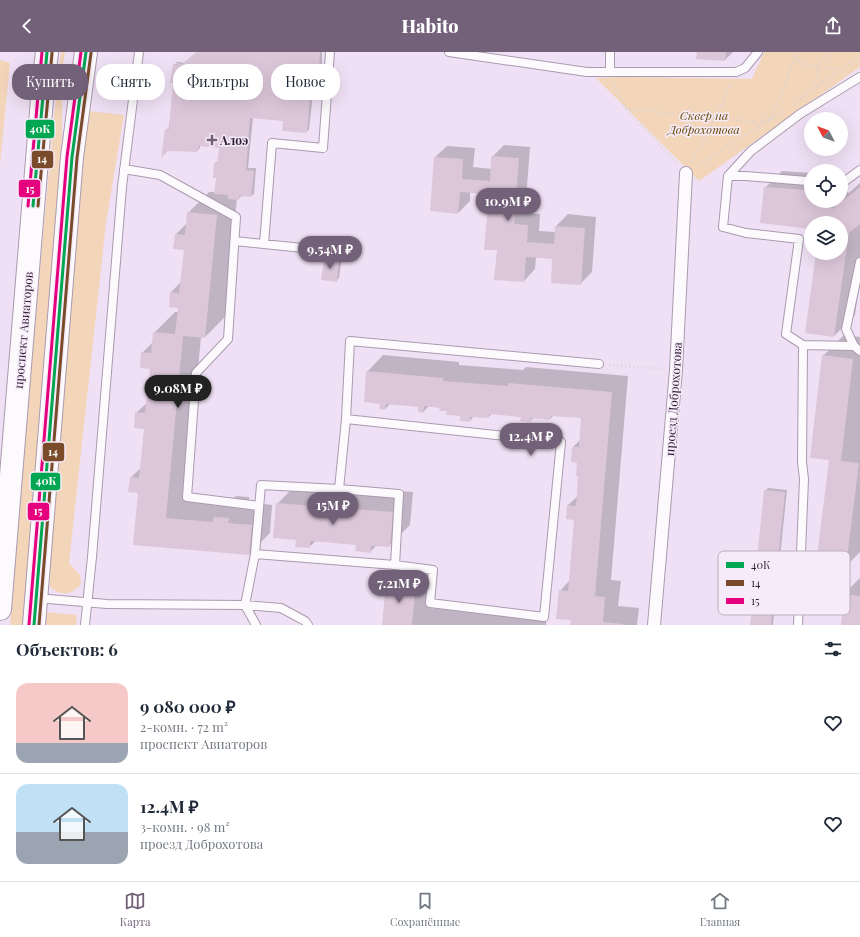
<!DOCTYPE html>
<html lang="ru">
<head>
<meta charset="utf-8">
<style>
	:root { --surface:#fff; --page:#f6f6f7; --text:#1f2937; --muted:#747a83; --line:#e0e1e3; --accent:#736179 }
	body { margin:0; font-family:"Playfair Display",serif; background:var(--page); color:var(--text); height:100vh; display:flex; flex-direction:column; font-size:15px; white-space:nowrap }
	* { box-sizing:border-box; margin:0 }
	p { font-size:13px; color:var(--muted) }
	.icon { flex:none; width:22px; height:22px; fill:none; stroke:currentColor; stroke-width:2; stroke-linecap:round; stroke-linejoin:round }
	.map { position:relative; height:573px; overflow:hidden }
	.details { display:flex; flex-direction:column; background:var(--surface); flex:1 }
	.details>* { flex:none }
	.hud { position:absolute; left:12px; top:12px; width:400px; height:36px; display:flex; gap:8px }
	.needle { width:26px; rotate:311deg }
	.tools { position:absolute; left:804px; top:60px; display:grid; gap:8px }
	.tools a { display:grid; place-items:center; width:44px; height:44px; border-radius:50%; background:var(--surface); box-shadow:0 4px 16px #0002; font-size:20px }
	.price { position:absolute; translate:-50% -34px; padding:0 9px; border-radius:14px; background:var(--accent); color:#fff; font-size:13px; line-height:26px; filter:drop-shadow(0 1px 2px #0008) }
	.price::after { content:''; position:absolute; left:50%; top:24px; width:12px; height:9px; margin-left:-6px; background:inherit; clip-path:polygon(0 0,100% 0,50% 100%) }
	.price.current { background:#222; color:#fff }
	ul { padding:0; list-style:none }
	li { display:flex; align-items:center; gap:12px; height:100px; padding:0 16px }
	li+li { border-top:1px solid var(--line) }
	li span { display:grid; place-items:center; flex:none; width:112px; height:80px; border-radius:12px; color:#555 }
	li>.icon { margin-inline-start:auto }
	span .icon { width:48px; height:48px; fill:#fffc; stroke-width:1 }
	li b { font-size:17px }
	h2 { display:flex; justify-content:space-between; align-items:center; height:48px; padding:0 16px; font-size:17px }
	.chip { padding:0 14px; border-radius:16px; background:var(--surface); box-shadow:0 4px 16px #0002; font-size:14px; line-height:36px }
	.chip.current { background:var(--accent); color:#fff }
	header { display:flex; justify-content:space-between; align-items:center; height:52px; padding:0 16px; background:var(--accent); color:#fff; font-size:18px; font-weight:800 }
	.tab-bar { display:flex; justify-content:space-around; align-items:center; height:56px; border-top:1px solid var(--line); background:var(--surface); font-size:11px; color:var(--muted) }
	.tab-bar a { display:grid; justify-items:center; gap:2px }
	.tab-bar .current { color:var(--accent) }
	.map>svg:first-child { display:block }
</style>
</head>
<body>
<header><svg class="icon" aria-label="back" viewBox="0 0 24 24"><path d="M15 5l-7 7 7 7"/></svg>Habito<svg class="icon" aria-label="share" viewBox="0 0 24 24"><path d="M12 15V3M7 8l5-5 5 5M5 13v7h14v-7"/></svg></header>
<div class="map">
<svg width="860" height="573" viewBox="0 0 860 573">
	<rect width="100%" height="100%" fill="#f0e0f5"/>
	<!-- green -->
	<path fill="#f3d5ba" d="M61,0H65L62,19V83L23,573H10L28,347L58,22Z
		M764,0H860V15L699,129L596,26L622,25L752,27Z
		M0,8L10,11L0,112Z
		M88,59L124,63L106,171L69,511L80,523L81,532C72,543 61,545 50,535L49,524L71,236Z
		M45,560L77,563L76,573H44Z"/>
	<!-- shadow -->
	<path fill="#0003" d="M197,0H322V14L319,17L295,15L293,40L313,42L309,78L306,80L284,68L253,66L248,116H256L254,142L251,144H242L238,147L237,146L226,264L205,285H201L186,445L231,449L236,444L249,445V450L272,453L270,481L249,502L134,492L139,440L131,425L142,415L145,376L136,361L148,350L151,316L142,301L153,290L154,281L175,260H179V255L171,240L181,230L185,197L176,182L187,171L188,161L209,140H215L217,125L215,111L218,109L220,95L200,93V96L197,99L166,78L169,75L174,30V12L186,13L175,11L177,10L185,11Z
		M698,0H733L725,8Z
		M504,93L530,95L525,161L540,162L539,179L556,180V174L568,162L596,165L592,220L580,232L553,206L536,205L535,217L524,229L498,198L490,141L470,140V149L458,161L435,105L447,94L475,96L473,115L492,117V105Z
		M782,119L811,121V149H841V135L849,141L860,131V227L855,263L834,284L817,201H841V171H811V176L765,136Z
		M327,203L342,205L339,226L336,229L325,206Z
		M844,283L860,285V500L846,514L830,407L823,304Z
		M383,303L459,310V313L523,318L526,315L628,324L611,528L621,529L618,554L639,556L637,573H571L572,567L560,539L570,528L575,467L568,453L578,444L579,424L578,410L573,395L580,388L582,365L554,363L550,367L534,366L530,369L522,365L492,361L489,365L474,364L470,369L461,363L441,355L429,354L423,360L419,354L391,351L385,357L381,351L367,320Z
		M298,431L413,440L410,473L389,494L377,493L370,500L357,492L316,489L309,495L297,487L277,452Z
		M768,436L787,438L773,573H751L765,439Z
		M403,514L432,517L428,556L546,568V573H383L387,530Z
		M860,526V573H842L844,542Z"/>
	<!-- building -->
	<path fill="#dcc7da" d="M196,0H320L319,18L293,16L291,43L310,45L307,81L282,79L283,69L250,66L246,118L254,119L251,145L239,144V148L228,147V143L214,142L216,126H213L214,111H217L219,96L199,94L197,100L168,99L161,106L165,77H169L173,31H170L173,12L181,13Z
		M697,0H726L725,9L696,7Z
		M491,104L519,106L514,172L528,173L527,190L554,192L555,174L585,176L581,233L551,231L552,207L526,205L524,230L494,228L497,198H484L489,142L460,140L458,162L430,159L434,105L463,107L462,127L490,129Z
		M764,135L807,138L811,141V149H822L832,157L860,135V172L849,181L834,285L805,281L816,201H841V171H811V177L760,171Z
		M187,160L217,163L205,286L183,284L166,466L213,470L214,465L229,466L228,471L252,473L249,503L133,493L138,441L128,440L130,425L139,426L144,377L134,376L135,360L145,361L150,317L140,316L141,300L151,301L153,280L175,282L178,256L169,255L170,240L179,241L184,198L173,197L175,182L185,183Z
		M324,206L339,207L337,230L321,228Z
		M822,303L853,307L841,409L859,411L846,515L816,512L829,408L810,406Z
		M366,319L443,326V329L508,334V331L612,340L595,544L605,545L603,570L623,572V573H570L571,568L556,567L559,538L568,539L574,468L566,467L567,453L576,454L578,425L576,424L577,411L571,410L572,395H579L581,366L551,364L550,368L531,366V370L520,369L521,365L489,362V366L470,365V370L460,369V364L446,363L447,359H439L440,356L424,354L423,361L418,360V355L386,352L385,358L379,357L380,352L364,350Z
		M764,438L785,440L771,573H750Z
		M276,451L393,460L390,495L371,494V501L355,499L356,493L310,489V496L295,495L296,488L273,486Z
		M386,530L416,533L412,572L415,573H382Z
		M844,542L860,544V573H841Z"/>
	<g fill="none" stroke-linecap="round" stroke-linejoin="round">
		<!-- service casing -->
		<g stroke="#aa9aae" stroke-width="10">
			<path id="service" d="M449,0L587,20H736L745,16L758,0
				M610,19V0
				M124,117L160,123L236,165L228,287L196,321L187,445L259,454
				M728,124H746L807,129L811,131
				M841,132L860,118
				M235,189L342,200
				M264,192L272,91L323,96L330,0
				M860,210L846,277L854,294L860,299
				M854,294L803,293L786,282L799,187L746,181L723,175L728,124L751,99L800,62L860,25
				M339,437L399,442L395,513
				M255,502L395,513L433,518L430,551L544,565L561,390L346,367
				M37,546L107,552L245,553L255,502L261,433L339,437L346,367L350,289L599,312
				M245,553L281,556L305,569L308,573
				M245,553L256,573
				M85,573L92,505L122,135L139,0
				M798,573L804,427L802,410L803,293"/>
		</g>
		<!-- pedestrian casing -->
		<g stroke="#aa9aae" stroke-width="14">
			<path id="pedestrian" d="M654,573L676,318L686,121"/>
		</g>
		<!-- secondary casing -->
		<g stroke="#aa9aae" stroke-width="24">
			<path id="secondary" d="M0,557L43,35L47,0
				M34,573L72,105L86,0"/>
		</g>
		<!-- path -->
		<path stroke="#d7d2d9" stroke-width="2.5" stroke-dasharray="1 3" stroke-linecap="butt" d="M795,6L806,13L841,17
			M613,31L626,57L757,70L772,66L697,114
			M816,35L817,14L829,0
			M797,49L860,4
			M626,57L677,111
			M783,58L772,66L797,0
			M692,110L715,66L731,32
			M609,313L664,317"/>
		<!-- service -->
		<use href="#service" stroke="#fdfafe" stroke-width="8"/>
		<!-- pedestrian -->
		<use href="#pedestrian" stroke="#fdfafe" stroke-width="12"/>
		<!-- secondary -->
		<use href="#secondary" stroke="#fdfafe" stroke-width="22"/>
		<!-- bus-1 casing -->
		<g stroke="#f6ecf9" stroke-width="6">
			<path id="bus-1" d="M33,154L47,0
				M34,573L72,105L86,0"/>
		</g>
		<!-- bus-2 casing -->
		<g stroke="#f6ecf9" stroke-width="6">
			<path id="bus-2" d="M38,154L52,1
				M39,573L77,106L91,1"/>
		</g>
		<!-- bus-3 casing -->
		<g stroke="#f6ecf9" stroke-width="6">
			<path id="bus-3" d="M28,154L42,0
				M29,573L67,105L81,0"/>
		</g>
		<!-- bus-1 -->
		<use href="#bus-1" stroke="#00a651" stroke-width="3"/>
		<!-- bus-2 -->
		<use href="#bus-2" stroke="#7a4b2a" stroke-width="3"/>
		<!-- bus-3 -->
		<use href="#bus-3" stroke="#e5007d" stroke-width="3"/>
	</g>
	<!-- markers -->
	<path fill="#736179" stroke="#f6ecf9" stroke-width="1.5" d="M210 82h4v4h4v4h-4v4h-4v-4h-4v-4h4z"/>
	<g text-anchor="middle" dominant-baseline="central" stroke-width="3" stroke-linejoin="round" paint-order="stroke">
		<!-- park labels -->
		<g font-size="12" font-style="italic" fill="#6a4a09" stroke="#f6ecf9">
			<text x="704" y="63">Сквер на<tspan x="704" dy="14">Доброхотова</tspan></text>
		</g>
		<!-- poi labels -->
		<g font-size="12" font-weight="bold" fill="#301d36" stroke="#f6ecf9" text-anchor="start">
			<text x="220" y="88">Алоэ</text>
		</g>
		<!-- street labels -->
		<g font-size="12" fill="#301d36" stroke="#f6ecf9">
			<text transform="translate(23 278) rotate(-85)">проспект Авиаторов</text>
			<text transform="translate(673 347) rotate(-86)">проезд Доброхотова</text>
		</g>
	</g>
	<!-- legend -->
	<rect x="718" y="499" width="132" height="64" rx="6" fill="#f6ecf9" stroke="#bbaebe" stroke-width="1"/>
	<rect x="726" y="510" width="18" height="6" fill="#00a651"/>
	<rect x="726" y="528" width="18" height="6" fill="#7a4b2a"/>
	<rect x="726" y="546" width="18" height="6" fill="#e5007d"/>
	<g font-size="11" fill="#301d36">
		<text x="751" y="517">40К</text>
		<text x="751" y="535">14</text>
		<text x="751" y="553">15</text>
	</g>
	<g stroke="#f6ecf9" stroke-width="1.5">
		<rect x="25" y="67" width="30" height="20" rx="4" fill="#00a651"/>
		<rect x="31" y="98" width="23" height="19" rx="4" fill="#7a4b2a"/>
		<rect x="18" y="127" width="23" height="19" rx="4" fill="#e5007d"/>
		<rect x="42" y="390" width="23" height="20" rx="4" fill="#7a4b2a"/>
		<rect x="30" y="420" width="31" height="19" rx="4" fill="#00a651"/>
		<rect x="27" y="450" width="23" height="19" rx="4" fill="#e5007d"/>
	</g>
	<g font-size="11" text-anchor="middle" font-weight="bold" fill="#fff">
		<text x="40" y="81">40К</text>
		<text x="42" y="111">14</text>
		<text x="30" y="141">15</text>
		<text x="53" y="404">14</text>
		<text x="46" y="433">40К</text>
		<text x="38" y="463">15</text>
	</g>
</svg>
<div class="tools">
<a><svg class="needle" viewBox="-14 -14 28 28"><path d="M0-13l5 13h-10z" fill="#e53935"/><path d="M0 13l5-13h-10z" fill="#747a83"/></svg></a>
<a><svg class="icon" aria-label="locate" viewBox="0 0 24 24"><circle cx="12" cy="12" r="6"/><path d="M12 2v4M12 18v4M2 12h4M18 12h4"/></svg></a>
<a><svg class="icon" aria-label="layers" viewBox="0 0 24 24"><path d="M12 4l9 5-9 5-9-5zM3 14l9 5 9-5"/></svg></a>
</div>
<b class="price" style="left:508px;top:170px">10.9M ₽</b>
<b class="price" style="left:330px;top:218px">9.54M ₽</b>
<b class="price current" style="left:178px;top:357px">9.08M ₽</b>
<b class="price" style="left:531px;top:405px">12.4M ₽</b>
<b class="price" style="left:333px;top:474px">15M ₽</b>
<b class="price" style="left:399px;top:552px">7.21M ₽</b>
<div class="hud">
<a class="chip current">Купить</a>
<a class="chip">Снять</a>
<a class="chip">Фильтры</a>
<a class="chip">Новое</a>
</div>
</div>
<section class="details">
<h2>Объектов: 6<svg class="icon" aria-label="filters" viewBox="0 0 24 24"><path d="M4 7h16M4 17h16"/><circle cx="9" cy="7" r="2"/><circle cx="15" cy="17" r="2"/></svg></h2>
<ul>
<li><span style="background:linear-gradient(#f6c9c9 75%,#9aa5b1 0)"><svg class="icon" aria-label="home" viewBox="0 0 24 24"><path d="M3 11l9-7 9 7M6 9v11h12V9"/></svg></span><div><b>9 080 000 ₽</b><p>2-комн. · 72 m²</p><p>проспект Авиаторов</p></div><svg class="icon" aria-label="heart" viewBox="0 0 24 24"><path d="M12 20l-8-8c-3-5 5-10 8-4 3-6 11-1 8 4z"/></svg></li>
<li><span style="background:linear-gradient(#bfe0f5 60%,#9aa5b1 0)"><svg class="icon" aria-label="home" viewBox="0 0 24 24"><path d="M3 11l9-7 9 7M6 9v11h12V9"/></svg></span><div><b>12.4M ₽</b><p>3-комн. · 98 m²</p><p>проезд Доброхотова</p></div><svg class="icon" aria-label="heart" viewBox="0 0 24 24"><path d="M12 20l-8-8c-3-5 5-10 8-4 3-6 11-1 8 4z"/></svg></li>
</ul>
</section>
<nav class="tab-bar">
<a class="current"><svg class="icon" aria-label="map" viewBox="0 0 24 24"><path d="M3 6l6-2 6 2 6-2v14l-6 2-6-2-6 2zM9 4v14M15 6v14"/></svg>Карта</a>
<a><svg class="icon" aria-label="saved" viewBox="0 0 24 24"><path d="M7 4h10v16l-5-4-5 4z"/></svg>Сохранённые</a>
<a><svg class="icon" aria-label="home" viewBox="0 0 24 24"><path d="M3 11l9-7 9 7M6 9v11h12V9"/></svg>Главная</a>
</nav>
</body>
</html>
